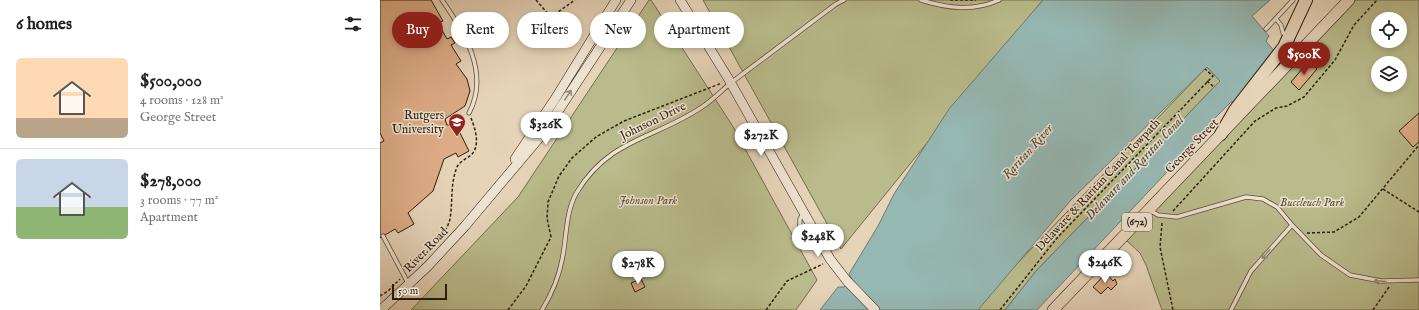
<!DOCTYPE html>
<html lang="en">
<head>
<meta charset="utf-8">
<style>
	:root { --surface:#fff; --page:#f2f2f2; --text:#202124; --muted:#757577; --line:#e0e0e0; --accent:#8f2418 }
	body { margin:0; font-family:"IM FELL English",serif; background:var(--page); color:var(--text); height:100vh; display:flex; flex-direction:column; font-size:15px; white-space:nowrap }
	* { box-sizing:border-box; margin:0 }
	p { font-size:13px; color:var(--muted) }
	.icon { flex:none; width:22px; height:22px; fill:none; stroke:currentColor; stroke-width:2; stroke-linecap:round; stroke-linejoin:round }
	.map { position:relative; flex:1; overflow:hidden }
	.side { display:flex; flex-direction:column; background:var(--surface); width:380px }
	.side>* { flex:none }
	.guide { position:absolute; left:12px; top:12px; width:380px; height:36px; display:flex; gap:8px }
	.buttons { position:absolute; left:991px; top:12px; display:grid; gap:8px }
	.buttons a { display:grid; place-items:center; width:36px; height:36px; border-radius:50%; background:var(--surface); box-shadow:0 2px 6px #0003; font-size:20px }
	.scale { position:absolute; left:12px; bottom:10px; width:55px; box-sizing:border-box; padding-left:4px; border:2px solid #2c1e0d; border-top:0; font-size:11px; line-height:14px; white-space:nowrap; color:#2c1e0d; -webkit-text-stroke:3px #efe3d2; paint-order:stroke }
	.price { position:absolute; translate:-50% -34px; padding:0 9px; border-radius:14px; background:#fff; color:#222; font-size:13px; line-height:26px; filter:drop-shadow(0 1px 2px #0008) }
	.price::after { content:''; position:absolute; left:50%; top:24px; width:12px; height:9px; margin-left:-6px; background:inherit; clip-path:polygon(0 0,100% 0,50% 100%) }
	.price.active { background:var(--accent); color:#fff }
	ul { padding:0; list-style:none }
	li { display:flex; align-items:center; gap:12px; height:100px; padding:0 16px }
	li+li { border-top:1px solid var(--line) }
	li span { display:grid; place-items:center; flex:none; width:112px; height:80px; border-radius:6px; color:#555 }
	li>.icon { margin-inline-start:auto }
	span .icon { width:48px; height:48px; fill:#fffc; stroke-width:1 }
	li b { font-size:17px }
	h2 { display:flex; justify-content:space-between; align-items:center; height:48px; padding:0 16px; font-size:17px }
	.pill { padding:0 14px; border-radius:18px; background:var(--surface); box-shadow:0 2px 6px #0003; font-size:14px; line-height:36px }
	.pill.active { background:var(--accent); color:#fff }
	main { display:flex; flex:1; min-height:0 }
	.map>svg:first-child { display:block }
</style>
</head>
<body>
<main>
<section class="side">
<h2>6 homes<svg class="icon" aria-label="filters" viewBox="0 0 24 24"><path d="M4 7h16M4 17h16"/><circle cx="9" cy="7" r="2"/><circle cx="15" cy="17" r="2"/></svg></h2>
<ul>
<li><span style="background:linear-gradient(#ffd9b3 75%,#b9a48a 0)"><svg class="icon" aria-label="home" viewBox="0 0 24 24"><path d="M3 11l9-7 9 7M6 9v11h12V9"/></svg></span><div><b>$500,000</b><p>4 rooms · 128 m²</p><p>George Street</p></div></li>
<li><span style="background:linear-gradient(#c9d6e8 60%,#8fb573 0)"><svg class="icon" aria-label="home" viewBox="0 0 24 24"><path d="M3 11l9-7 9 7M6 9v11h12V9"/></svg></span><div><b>$278,000</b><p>3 rooms · 77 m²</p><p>Apartment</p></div></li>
</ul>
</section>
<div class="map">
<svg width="1039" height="310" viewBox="0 0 1039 310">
	<rect width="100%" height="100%" fill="#e6d4b9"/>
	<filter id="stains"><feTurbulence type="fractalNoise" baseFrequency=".005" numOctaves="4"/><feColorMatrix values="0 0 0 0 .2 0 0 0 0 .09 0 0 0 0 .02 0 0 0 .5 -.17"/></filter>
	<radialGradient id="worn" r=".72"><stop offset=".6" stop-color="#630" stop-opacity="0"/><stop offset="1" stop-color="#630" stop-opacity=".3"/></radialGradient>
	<!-- green -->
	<path fill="#babb8c" stroke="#736c4c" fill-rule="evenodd" d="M269,0H271L352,125L437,280L416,310H31L138,197Z
		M323,0H663L461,249Z
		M976,0H1039V310H782L766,265L760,253L746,240ZM998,19H1020V41H998ZM998,63H1020V85H998Z
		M827,67L840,81L656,271L625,310H597L627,274Z"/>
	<!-- water -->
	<path fill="#96b8b3" stroke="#6c7a71" d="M663,0H890L872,16L889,36L886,41L894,51L856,101L851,102L835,118L786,173L657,310H625L656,271L840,81L827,67L691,200L598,310H440L458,287H464L472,279L469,274L498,226L514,194L569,109Z"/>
	<!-- building -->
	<path fill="#ddac87" stroke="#2c1e0d" d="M0,0H51L63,21L58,23L67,39L71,37L75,43L71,45L81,61L76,64L87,79L90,91L85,106L65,119L67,125H76L89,151L78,157L76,153L64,159L53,191L28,213L34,224L18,233L15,229L0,238V143L4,141L0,133Z
		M929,61L937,69L919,90L911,82Z
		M1039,113V142L1033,147L1019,131Z
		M726,273L733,281L735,279L737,284L731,290L728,287L721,294L713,287Z
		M261,279L265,287L255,292L251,283Z"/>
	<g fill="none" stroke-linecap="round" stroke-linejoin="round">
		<!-- lane casing -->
		<g stroke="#5a4c38" stroke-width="5">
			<path id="lane" d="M62,0C85,33 110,74 89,113
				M541,0C567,8 593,12 619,0
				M896,19L901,25L903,33L907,35
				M886,29L913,0
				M771,211L778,215L797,217L866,197L883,199L897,207L912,225L941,255L970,275L1001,281L1039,280
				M3,236L28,283
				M419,245L420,219L423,213
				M162,310C171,295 179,277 182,260C187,238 185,212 197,192C230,138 275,139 322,107C333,100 342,90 352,82C387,56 421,30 456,4L464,0
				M851,310L871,271L912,225"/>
		</g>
		<!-- secondary casing -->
		<g stroke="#2c1e0d" stroke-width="10">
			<path id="secondary" d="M300,0L348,78L450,259L467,281L495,310
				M135,159L175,99L236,0
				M1,310L48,266L85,226L165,131L251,0"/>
		</g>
		<!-- primary casing -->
		<g stroke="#2c1e0d" stroke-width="12">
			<path id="primary" d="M673,310L969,0"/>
		</g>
		<!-- highway casing -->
		<g stroke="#2c1e0d" stroke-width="14">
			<path id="highway" d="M841,134L855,110L904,47L926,0"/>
		</g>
		<!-- path -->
		<path stroke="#2c1e0d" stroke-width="1.5" stroke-dasharray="3 2" stroke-linecap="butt" d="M156,0L169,15L178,12L195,0
			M570,0H596
			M827,81L834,87
			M1003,189L1039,212
			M793,211L875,121L896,108L907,106L924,97L955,60L974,25L997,0
			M782,223L780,247L793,310
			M927,233L954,232L979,217L1039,145
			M28,271C41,258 66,237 70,219C73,202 70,184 77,167C79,162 86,159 91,155C101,146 95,128 91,118
			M0,296L8,291L20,279
			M128,310L146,286L171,237L167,218L168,202L179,176L192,158L216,137L244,121L342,83
			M386,310L407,281L443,264
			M620,310L677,238L833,76L825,69
			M993,310L1009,287"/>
		<!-- lane -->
		<use href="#lane" stroke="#efe3d2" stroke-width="3.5"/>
		<!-- secondary -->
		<use href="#secondary" stroke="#efe3d2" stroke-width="9"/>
		<!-- primary -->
		<use href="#primary" stroke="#e6d4b9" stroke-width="11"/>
		<!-- highway -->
		<use href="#highway" stroke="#e6d4b9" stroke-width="12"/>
	</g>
	<!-- one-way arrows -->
	<defs><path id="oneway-shaft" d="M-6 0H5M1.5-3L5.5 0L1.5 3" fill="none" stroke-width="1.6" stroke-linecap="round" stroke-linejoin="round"/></defs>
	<g stroke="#978a79">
		<use href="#oneway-shaft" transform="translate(188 95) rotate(-57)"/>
		<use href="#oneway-shaft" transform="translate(886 254) rotate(131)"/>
		<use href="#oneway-shaft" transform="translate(1000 281) rotate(-174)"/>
	</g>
	<!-- icons -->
	<defs>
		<g id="university-pin" transform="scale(0.9)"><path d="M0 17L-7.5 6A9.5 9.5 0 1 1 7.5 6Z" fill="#8f2418" stroke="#efe3d2"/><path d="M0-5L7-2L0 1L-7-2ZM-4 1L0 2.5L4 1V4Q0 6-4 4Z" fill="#fff"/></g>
	</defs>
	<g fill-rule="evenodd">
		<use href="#university-pin" x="77" y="122"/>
	</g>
	<g text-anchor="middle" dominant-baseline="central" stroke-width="3" stroke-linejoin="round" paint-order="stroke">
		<!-- shield labels -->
		<rect fill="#efe3d2" stroke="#665948" stroke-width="1" x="742" y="213" width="30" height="18" rx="3"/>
		<g font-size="11" font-weight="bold" fill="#2c1e0d">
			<text x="757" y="222">(672)</text>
		</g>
		<!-- poi labels -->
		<g font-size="12" fill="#2c1e0d" stroke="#efe3d2" text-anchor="end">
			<text x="64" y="115">Rutgers<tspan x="64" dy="14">University</tspan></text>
		</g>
		<!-- street labels -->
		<g font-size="12" fill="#2c1e0d" stroke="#efe3d2">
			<text transform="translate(273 121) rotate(-26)">Johnson Drive</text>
			<text transform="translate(812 146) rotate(-46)">George Street</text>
			<text transform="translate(718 185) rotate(-47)">Delaware &amp; Raritan Canal Towpath</text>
			<text transform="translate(46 250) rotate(-46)">River Road</text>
		</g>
		<!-- park labels -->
		<g font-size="12" font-style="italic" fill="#574d33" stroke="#efe3d2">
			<text x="268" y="200">Johnson Park</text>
			<text x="932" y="202">Buccleuch Park</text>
		</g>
		<!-- water labels -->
		<g font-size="13" font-style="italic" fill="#4c4c3f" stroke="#efe3d2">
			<text transform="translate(648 152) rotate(-48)">Raritan River</text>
			<text transform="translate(755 168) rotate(-47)">Delaware and Raritan Canal</text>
		</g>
	</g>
	<rect width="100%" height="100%" filter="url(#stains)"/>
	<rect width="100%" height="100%" fill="url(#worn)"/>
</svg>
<div class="buttons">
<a><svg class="icon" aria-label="locate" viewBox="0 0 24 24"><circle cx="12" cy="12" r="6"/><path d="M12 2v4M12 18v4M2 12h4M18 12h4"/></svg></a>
<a><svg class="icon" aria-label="layers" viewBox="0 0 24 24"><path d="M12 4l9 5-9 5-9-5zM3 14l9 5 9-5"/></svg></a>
</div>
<div class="scale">50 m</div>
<b class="price active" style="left:924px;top:76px">$500K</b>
<b class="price" style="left:166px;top:146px">$326K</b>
<b class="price" style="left:381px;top:157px">$272K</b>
<b class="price" style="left:438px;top:258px">$248K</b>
<b class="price" style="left:725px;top:284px">$246K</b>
<b class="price" style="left:258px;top:285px">$278K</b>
<div class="guide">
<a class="pill active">Buy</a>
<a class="pill">Rent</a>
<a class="pill">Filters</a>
<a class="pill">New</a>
<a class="pill">Apartment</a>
</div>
</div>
</main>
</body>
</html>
